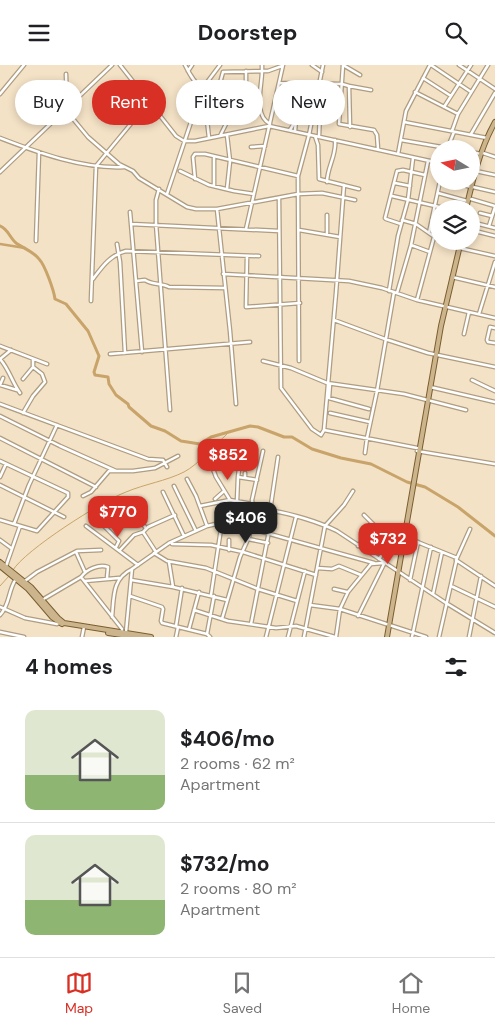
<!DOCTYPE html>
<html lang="en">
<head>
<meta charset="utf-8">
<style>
	:root { --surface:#fff; --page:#f2f2f2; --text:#202124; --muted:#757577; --line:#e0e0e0; --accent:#d93025 }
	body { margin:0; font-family:"DM Sans",sans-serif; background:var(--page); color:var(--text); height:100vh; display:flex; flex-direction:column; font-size:19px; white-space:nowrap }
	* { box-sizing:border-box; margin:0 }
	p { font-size:16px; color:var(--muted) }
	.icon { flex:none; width:28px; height:28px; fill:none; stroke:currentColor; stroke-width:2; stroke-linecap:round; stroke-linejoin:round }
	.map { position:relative; height:572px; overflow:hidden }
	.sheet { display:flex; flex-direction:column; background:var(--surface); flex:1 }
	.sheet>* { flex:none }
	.banner { position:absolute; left:15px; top:15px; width:465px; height:45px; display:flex; gap:10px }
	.needle { width:32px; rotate:280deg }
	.tools { position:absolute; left:430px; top:75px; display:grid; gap:10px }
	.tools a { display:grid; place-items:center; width:50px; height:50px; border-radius:50%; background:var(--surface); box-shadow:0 2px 8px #0003; font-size:25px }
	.price { position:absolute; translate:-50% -42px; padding:0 11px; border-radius:10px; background:var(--accent); color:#fff; font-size:16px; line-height:32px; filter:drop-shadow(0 1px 2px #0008) }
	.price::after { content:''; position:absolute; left:50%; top:30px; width:15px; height:11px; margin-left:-8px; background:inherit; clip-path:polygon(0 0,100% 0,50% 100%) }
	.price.active { background:#222; color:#fff }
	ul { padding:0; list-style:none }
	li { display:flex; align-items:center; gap:15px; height:125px; padding:0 25px }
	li+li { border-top:1px solid var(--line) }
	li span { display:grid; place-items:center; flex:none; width:140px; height:100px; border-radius:10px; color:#555 }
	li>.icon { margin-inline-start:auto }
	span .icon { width:60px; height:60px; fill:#fffc; stroke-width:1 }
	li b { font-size:21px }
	h2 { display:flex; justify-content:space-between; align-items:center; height:60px; padding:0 25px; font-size:21px }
	.chip { padding:0 18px; border-radius:22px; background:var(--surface); box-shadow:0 2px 8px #0003; font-size:18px; line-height:45px }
	.chip.active { background:var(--accent); color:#fff }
	header { display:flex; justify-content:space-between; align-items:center; height:65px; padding:0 25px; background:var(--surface); font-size:22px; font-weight:700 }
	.dock { display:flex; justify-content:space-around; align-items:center; height:70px; border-top:1px solid var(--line); background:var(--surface); font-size:14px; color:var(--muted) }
	.dock a { display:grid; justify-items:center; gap:2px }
	.dock .active { color:var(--accent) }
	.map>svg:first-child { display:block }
</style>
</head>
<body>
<header><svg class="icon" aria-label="menu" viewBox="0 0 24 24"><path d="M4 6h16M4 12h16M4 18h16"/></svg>Doorstep<svg class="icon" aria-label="search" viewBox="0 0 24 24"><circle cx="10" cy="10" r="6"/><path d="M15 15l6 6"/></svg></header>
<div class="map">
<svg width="495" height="572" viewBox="0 0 495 572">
	<rect width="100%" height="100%" fill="#f4e2c6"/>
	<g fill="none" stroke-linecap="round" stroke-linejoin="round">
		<!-- stream -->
		<path stroke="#c8a46a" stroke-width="1" d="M13,505C25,485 102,436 126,427C145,419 166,416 184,407C199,399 215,380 227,369
			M0,521L9,511"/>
		<!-- canal -->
		<path stroke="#c8a46a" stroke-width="2.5" d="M0,179L25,183"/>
		<!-- river -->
		<path stroke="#c8a46a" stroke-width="3" d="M0,161C8,164 10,173 16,178C23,183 34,187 39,194C45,200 54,226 55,234L66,239L88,266L99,291L94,307L95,310L108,312L109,319L116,330L128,339L129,342L151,361L165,366L181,376L200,379L211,372L250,361L258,362L284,372H292L312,384L341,393L371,399L407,417L425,422L458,442L495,471"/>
		<!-- minor casing -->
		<g stroke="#ae9d82" stroke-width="5">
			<path id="minor" d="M120,0L176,71L184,76H195L269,61L439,98
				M185,0C189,8 194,18 202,23C213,32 245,38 260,42
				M312,0L322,7
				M343,0L339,59L374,65L377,70L378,84
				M343,0L360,10
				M431,0L471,27
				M459,0L495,24
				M188,6L192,0
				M66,9L67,43L69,49L88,72L119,99L133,106L139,113L187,142L196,144H217L298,129L322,128L355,135
				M423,13L451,31
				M279,18L342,19L349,21L350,62
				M349,21L371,25
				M415,27L458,49
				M0,29L24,0
				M217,29L223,7L262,6V0
				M244,37L246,27V6
				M315,39L320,41V45L319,72
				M297,41L310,40
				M320,41L340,44
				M444,42L471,0
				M206,53L227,52
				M404,57L487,73
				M270,59C253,50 262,22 262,6H268L282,1
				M290,65L296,55L297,41L296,26L290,19
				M295,66L296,55
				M452,66L458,49L488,0
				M471,69L495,28
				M227,70L230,96L227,124
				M220,71L227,57L233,35
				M315,71L318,80L319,114L359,124
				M0,73C39,88 82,104 124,102
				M209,73L206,46L207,42L215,37L219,30
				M401,75L453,84
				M251,82L265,81
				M448,82L454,67
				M471,87L481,89
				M483,88L495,92
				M398,89L406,46L430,0
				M214,93V121
				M471,105L495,110
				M180,106L209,120L234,126L254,129
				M0,107L112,0
				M195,114L193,92L195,89H205L298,111
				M449,116L471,122
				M327,117C327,102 337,90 335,75
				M395,118L410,121
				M473,122L495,127
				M159,124L156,135V159L170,345
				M438,128L467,136
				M167,129L202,24L220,0
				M392,131L448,144
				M279,133L281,323L312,364L321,370L324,365L417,383
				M471,134L495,141
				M217,144L230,266L236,339
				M130,147L142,287
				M480,148L492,151
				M402,155L416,159L439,175
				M471,157L495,163
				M131,159L279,166
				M401,159L386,154L385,153L397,106L403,105L425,110
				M489,161L495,142
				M246,164L283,0
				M299,165L340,172
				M471,165L495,171
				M327,168V150
				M429,168L440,116
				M36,176L39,87
				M440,176L446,180L495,191
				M117,179L120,197L125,288
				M411,180L430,187
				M247,191L246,242L300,238
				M223,209L349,216L382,223L417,235L495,253
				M452,212L495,222
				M93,214C102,202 110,190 126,186L259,191
				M136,216L145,215C152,220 162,218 169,222L225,223
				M389,226L398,171L408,135L413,93
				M397,228L411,180L428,96
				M417,235L434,172
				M91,236L96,101L139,49L154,41
				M479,249L495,197
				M334,255L385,274L428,288L495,302
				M495,263L490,262L487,275L488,277L495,278
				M464,269L469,247
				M0,281L47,299
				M11,285L0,294C9,304 12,317 20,328
				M110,289L250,277
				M263,296L291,303L327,318L404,329L466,345
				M299,296L298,111L309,70L323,0
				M3,313L0,320L17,325
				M23,314L33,302
				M472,315L495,326
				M330,319L329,333L369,344
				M430,322L495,337
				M0,339L148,394L163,395L167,402
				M23,348L33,331L45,317L42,309L33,302V294
				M330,348L370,357
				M0,351L60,381L116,406
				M324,365L336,228L344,120
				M0,373L96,422
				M417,386L495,399
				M365,388L367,373L377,326L394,227
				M0,396L68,428V432L37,466L0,455
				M213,404L216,412L230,435
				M245,408V413
				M0,412L6,399
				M238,412L257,415
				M187,414L196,431L207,461
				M0,420L64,452
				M174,421L196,466
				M163,427L184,471
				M83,431L91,427L109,406H133L155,403L178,391
				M215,434L224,426
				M237,436L238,412L242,381
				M200,441L230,435L252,439
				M136,446L146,464
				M270,446L278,392
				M100,457L119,476L116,482
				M227,457L374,498
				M14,459L29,420L57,360
				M86,461L138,500
				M143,467L156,487
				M405,472L457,493
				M248,474L268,478
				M0,475L11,483
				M172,479L211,480L243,487L316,510
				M358,481L375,461L364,450
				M120,485L134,470L143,467L148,462L175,450
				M229,485V475
				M76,487L85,507
				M154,488L167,496L206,503L258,524L297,536
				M379,494L396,469
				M456,495L495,521
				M169,497L173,522
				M6,501L20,461
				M317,503L332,504L339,501L361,510
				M81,512L122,564V568
				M131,515L173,522L227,535
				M410,515L418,477
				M25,516L37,507L77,486L101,485
				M85,516L119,513
				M451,521L495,542
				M334,524L347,527
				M433,529L442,487
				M211,530L222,457
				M130,531L162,542L163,544L161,556L162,558L207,569L210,572
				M42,535L81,512C87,504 99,499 108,502L107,513
				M310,540L340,544L426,572
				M0,542L25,553L57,559L59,558
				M194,545L228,556L276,563L296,561L335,572
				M0,550C10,540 8,525 16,514
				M358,551L384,499
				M112,552C114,531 112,514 132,504
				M222,554L240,492L249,472L252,459L254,450L252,435L263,386
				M251,559L273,446
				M176,561L182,523
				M189,564L199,527
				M0,567L24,572
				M126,567L132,504L169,478L207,461L273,446C292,449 319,457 337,466L446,538L495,568
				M207,569L214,531
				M82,572L84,562
				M176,572L178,562
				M266,572L296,452
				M288,572L305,506
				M304,572L325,461L344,440L353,426
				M336,572L340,544L348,527L371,499L383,498
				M412,572L431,482
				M439,572L457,493L470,464
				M469,572L481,511"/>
		</g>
		<!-- major casing -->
		<g stroke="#7a5e30" stroke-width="6">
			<path id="major" d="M466,144C473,114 480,84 495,57
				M0,497L31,522L58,553L64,558L151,572
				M0,501L28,524L52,552L62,559
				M108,568L135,572
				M387,572L441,261L461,176"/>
		</g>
		<!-- minor -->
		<use href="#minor" stroke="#fff" stroke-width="2.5"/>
		<!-- major -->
		<use href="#major" stroke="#ccb58d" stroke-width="4"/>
	</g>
</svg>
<div class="tools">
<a><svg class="needle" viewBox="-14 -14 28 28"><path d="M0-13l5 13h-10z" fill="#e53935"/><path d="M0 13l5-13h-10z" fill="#757577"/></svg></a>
<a><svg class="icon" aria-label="layers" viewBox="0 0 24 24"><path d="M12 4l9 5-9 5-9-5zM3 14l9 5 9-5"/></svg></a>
</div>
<b class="price" style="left:228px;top:416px">$852</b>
<b class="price" style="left:118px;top:473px">$770</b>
<b class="price active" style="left:246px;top:479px">$406</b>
<b class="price" style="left:388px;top:500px">$732</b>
<div class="banner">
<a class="chip">Buy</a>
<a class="chip active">Rent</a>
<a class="chip">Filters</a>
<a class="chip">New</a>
</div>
</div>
<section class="sheet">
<h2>4 homes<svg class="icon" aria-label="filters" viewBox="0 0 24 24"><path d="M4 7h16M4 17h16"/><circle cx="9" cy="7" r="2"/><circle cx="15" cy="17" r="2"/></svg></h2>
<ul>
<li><span style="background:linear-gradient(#dfe7d0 65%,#8fb573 0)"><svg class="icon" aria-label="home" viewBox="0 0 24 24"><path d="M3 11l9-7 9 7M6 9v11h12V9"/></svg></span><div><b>$406/mo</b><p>2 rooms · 62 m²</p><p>Apartment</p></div></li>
<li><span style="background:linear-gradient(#dfe7d0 65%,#8fb573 0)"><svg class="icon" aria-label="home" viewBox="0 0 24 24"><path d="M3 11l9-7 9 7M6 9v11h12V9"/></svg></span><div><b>$732/mo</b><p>2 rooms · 80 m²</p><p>Apartment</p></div></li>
</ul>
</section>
<nav class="dock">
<a class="active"><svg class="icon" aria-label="map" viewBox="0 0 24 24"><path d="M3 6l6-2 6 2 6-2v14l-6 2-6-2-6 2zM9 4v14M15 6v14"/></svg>Map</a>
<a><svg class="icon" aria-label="saved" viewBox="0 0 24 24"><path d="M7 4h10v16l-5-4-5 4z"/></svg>Saved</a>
<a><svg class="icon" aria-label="home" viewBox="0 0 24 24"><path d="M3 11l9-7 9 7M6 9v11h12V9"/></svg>Home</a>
</nav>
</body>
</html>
